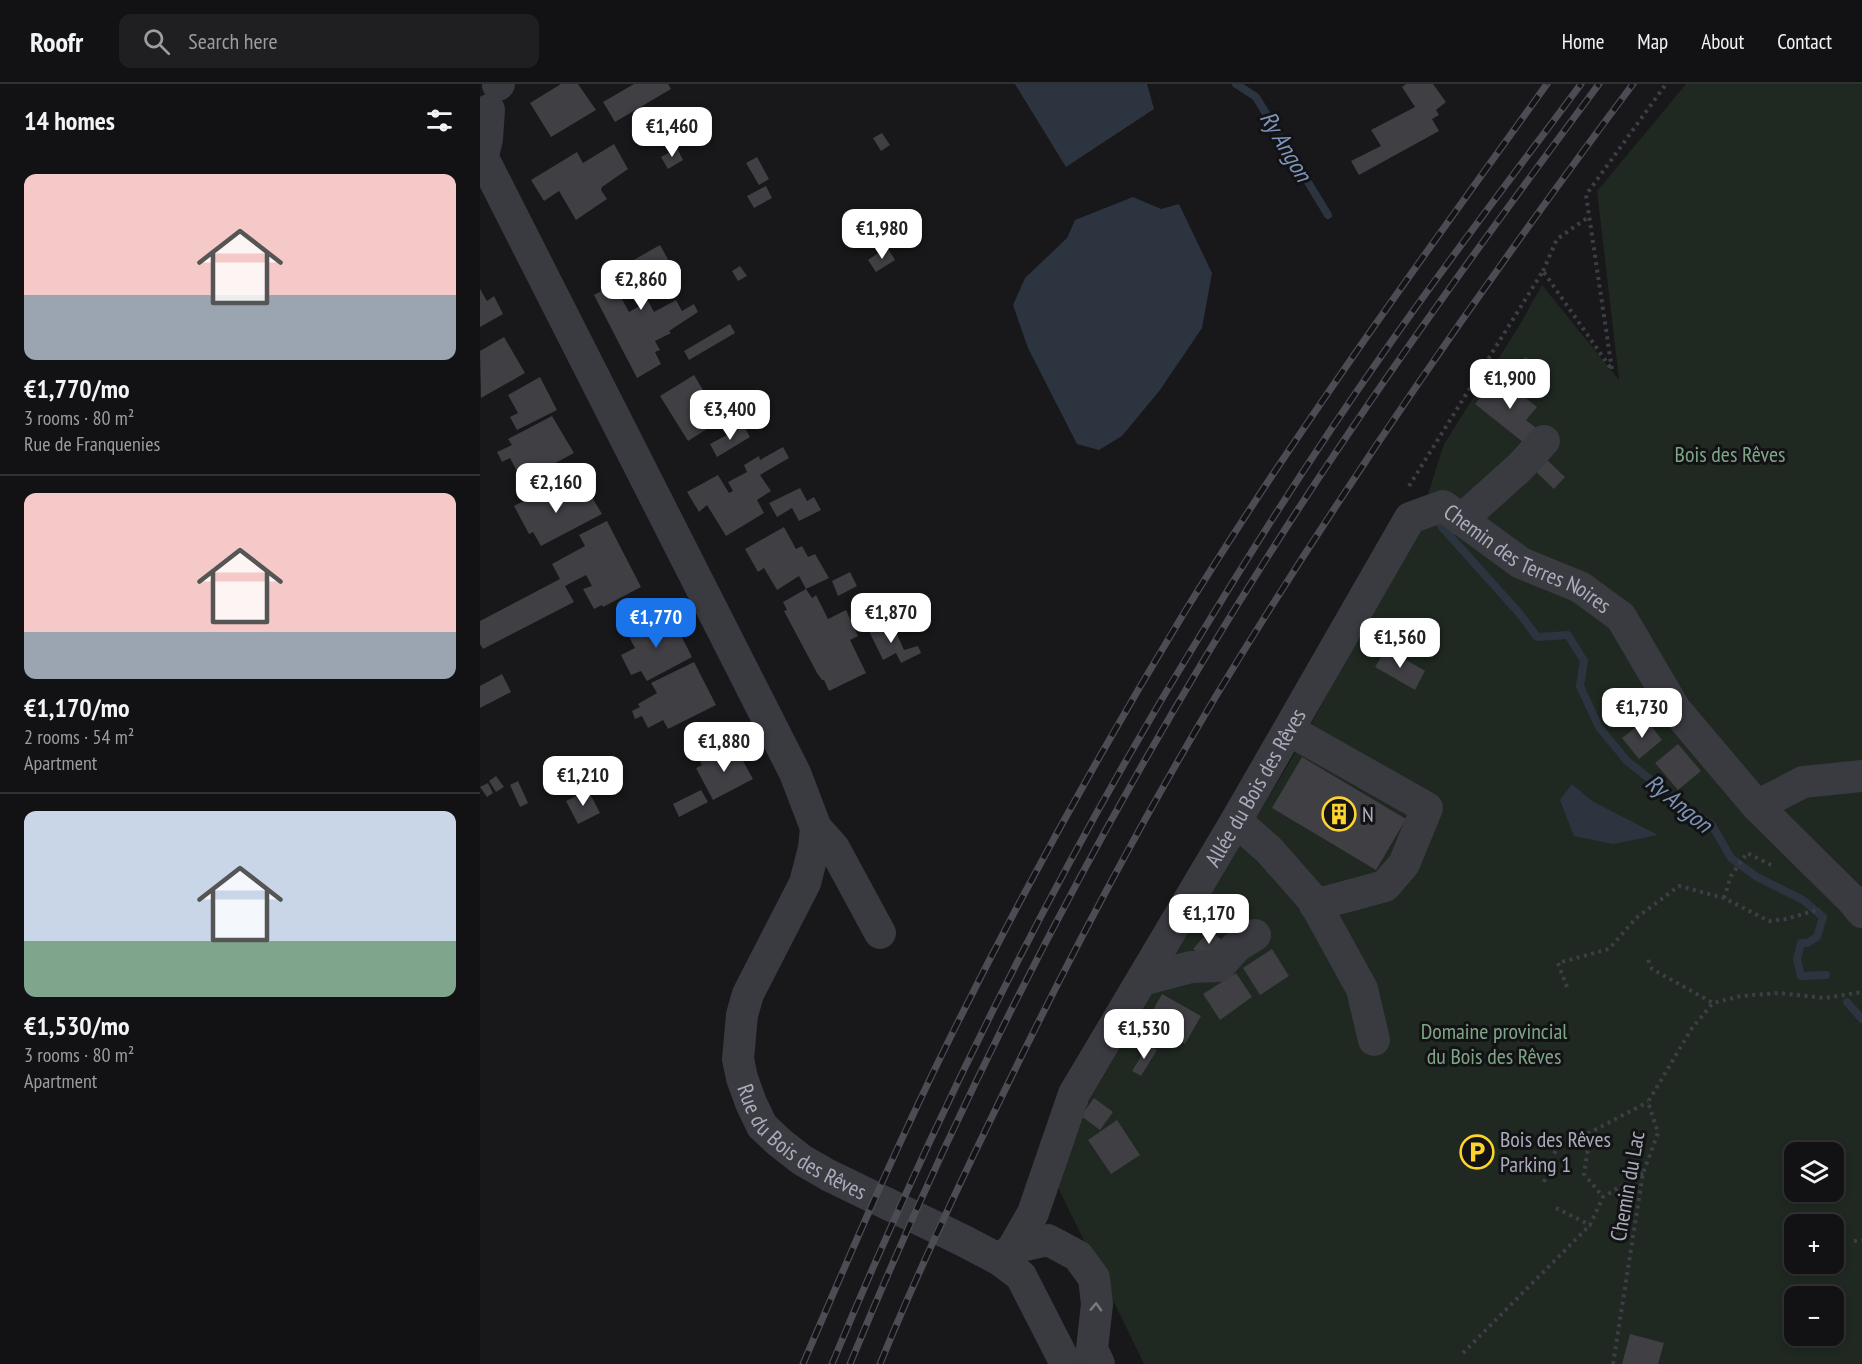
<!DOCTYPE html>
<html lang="en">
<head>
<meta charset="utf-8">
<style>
	:root { --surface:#121114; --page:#1f1f22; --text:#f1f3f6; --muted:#9c9da0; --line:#313134; --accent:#1a73e8 }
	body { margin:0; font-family:"PT Sans Narrow",sans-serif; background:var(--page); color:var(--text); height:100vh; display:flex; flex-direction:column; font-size:22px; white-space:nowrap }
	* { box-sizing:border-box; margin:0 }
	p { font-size:20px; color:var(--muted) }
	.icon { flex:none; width:33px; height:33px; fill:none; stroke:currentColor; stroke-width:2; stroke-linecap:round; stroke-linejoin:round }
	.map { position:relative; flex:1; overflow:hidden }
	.side { display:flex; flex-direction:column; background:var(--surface); width:480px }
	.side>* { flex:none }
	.buttons { position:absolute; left:1304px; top:1058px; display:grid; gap:12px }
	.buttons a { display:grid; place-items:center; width:60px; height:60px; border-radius:12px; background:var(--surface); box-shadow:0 3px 9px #0003,0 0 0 2px var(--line); font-size:30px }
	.price { position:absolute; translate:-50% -51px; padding:0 14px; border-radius:12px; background:#fff; color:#222; font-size:20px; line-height:39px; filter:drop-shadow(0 2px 3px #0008) }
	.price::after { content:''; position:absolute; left:50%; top:36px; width:18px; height:14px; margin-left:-9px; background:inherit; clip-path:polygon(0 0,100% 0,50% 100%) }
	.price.selected { background:var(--accent); color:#fff }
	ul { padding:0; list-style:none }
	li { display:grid; align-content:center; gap:12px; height:318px; padding:0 24px }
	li+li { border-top:2px solid var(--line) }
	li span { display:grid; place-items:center; height:186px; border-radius:12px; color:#555 }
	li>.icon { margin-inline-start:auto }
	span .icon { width:108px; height:108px; fill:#fffc; stroke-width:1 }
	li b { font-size:26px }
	h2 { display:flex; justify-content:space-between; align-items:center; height:72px; padding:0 24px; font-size:26px }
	header { display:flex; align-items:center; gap:36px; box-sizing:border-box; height:84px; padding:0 30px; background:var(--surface); border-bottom:2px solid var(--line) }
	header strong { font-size:28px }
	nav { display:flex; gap:33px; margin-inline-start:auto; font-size:21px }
	.search { width:420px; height:54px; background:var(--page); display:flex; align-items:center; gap:15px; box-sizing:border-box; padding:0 21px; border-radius:12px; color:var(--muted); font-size:22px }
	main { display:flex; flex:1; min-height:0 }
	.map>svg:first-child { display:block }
</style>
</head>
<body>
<header>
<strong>Roofr</strong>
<div class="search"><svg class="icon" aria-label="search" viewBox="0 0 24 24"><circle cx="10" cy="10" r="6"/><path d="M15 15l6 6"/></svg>Search here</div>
<nav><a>Home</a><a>Map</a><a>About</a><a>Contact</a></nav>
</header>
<main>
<section class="side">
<h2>14 homes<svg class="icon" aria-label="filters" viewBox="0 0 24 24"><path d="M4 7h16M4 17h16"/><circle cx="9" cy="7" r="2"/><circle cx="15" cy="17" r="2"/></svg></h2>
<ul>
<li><span style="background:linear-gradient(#f6c9c9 65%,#9aa5b1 0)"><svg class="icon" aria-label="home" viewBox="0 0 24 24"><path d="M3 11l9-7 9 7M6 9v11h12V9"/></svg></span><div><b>€1,770/mo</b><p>3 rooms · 80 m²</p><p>Rue de Franquenies</p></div></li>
<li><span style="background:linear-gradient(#f6c9c9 75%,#9aa5b1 0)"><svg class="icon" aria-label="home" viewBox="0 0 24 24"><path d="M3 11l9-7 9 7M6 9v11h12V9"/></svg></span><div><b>€1,170/mo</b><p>2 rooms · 54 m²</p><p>Apartment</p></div></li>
<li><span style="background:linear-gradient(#c9d6e8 70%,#7fa58c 0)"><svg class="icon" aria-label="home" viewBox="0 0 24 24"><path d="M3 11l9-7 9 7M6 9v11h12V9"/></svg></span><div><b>€1,530/mo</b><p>3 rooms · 80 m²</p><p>Apartment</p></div></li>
</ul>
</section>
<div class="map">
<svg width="1382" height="1280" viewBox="0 0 1382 1280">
	<rect width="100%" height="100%" fill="#18171a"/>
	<!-- green -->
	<path fill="#1f2821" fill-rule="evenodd" d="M1206,0H1382V1280H664L572,1091L581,1064L819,662L935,450L964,360L1039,242L1062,201L1139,296L1117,107ZM1314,1068H1353V1107H1314ZM1314,1140H1353V1179H1314ZM1314,1212H1353V1251H1314Z"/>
	<!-- water -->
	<path fill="#2c343f" d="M535,0H667L674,25L586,83Z
		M653,113L681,125L699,120L732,189L722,244L680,306L642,352L619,366L597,360L548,264L533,221L545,194L587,154L595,136Z
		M1092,700L1112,717L1178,751L1133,760L1094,752L1080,716Z"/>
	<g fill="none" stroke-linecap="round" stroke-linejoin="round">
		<!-- stream -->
		<path stroke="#2c343f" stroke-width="8" d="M756,0L776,13L848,131
			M961,442L1040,530L1057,553L1088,551L1104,577L1100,602L1119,643L1147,677L1195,715L1232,741L1251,774L1277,793L1323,816L1343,833L1337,853L1327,859H1321L1317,875L1321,892L1346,891
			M1367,918L1382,935"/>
	</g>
	<!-- building -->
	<path fill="#3f3f44" d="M81,0H98L116,26L71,53L50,19Z
		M154,0H188L191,5L135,38L123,18Z
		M926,0H953L966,18L956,26L959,31L952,35L959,47L879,91L871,77L901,62L891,46L935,23L922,3Z
		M402,49L410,61L401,67L393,54Z
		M134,60L148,85L122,103L121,106L127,115L96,136L79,107L64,117L51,96L97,68L103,79Z
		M197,64L203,76L188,85L181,73Z
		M277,73L289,95L279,101L266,79Z
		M286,102L292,114L274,124L267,112Z
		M180,161L194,186L142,215L149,228L168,217L174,228L196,216L202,227L214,220L218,228L189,247L191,249L175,257L180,266L175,268L181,280L157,294L114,211L134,200L129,190Z
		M407,163L415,176L396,188L388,176Z
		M260,182L267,192L258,197L252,187Z
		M0,205L7,217L14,212L23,230L0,243Z
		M250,240L255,249L209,276L204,267Z
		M24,253L45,289L1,314L0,267Z
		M1046,273L1056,286L1044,295L1034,282Z
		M214,291L241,336L208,357L180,312Z
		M1018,292L1057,323L1046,336L1061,348L1049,363L995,320Z
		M60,293L77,326L37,346L30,333L38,329L28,311Z
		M72,332L94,369L42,397L30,374L22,378L17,368L32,361L28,355Z
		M264,342L270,353L237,373L230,360Z
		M303,363L309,374L280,391L291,407L277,416L284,429L246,452L227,421L219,428L207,408L238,391L249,409L253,407L248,398L267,388L264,381L279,372L280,376Z
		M1064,373L1085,393L1074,405L1053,385Z
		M320,404L327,417L334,413L341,426L319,437L312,424L297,433L289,419Z
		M94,405L100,415L110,410L122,430L61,462L53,448L49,450L34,422L65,406L72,417Z
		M127,437L161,503L123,523L122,521L114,525L103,505L112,502L106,491L85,502L94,518L3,565L0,560V537L80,495L72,480L105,462L99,451Z
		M304,443L316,465L322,462L328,473L335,470L349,494L326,505L332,514L336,511L348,535L366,526L378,552L370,556L386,589L349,607L344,596H342L337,589L304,527L307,526L303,518L326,505L319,492L297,506L284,484L278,488L265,465Z
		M370,488L377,502L358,512L352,497Z
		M190,530L212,573L167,597L161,587L151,591L141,571L155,564L148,551Z
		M401,538L406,548L414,544L424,566L438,562L441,569L421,579L416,569L403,576L388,545Z
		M906,564L945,587L935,606L895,583Z
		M214,578L236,621L188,645L183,636L168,644L162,632L155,635L152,627L160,623L158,620L177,609L171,599Z
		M22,590L31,608L0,624V602Z
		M1166,635L1182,656L1159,675L1142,654Z
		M1198,660L1221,687L1198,706L1175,679Z
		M256,664L273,695L233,716L216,684L222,681L220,678L240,668L241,672Z
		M822,673L926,735L896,786L792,724Z
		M16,692L24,703L16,708L9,697Z
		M38,697L48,719L40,723L30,701Z
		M8,699L13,709L7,713L0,703Z
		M108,706L120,729L98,740L86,717Z
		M221,706L228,718L199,733L193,720Z
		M729,847L748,860L725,873L713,865Z
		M792,865L809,892L780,911L763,884Z
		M756,889L772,913L740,936L723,910Z
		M682,910L721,932L705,960L666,938Z
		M668,961L677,966L661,992L652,987Z
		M614,1014L633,1028L620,1046L601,1032Z
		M637,1036L660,1071L631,1090L608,1056Z
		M1150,1250L1184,1259L1178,1280H1142Z"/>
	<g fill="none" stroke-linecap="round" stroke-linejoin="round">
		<!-- path -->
		<path stroke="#3e3f46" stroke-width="4" stroke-dasharray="3 4.5" stroke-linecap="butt" d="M1063,187L1077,155L1110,132
			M929,402L1063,187L1132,286L1106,111L1186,0
			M1244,814L1251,792L1267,769L1295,783
			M1168,876L1172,885L1233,919
			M1087,903L1078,879L1129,865L1156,834L1199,802L1244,814L1289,837L1306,835L1340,825
			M1110,1052L1104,1090L1123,1113
			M1064,1098L1080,1054L1105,1051L1168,1018
			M1076,1124L1110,1141L1123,1113L1163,1089
			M1374,1157L1382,1156
			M983,1269L1110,1141
			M1133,1280L1163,1089L1178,1049L1168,1018L1212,944L1233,919L1261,912L1299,909L1345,914L1382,908"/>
		<!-- minor -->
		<g stroke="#3a3a41" stroke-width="32">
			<path d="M18,1L19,0"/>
			<path d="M0,68L315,689L336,744L354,764L400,849"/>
			<path d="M3,71L7,55L9,26"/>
			<path d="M981,436L1039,384L1064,357"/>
			<path d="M809,646L947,724L924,780L905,802L835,821"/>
			<path d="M1277,722L1323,698L1382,692"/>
			<path d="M756,737L789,766L833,816L882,905L894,956"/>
			<path id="s1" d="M336,744L334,764L325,799L268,910L262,931L258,975L262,994L271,1019L282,1042L299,1058L322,1076L348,1091L484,1157L520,1176L541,1192L586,1280"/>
			<path d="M662,896L711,883L739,882L756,863L775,851"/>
			<path d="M533,1164L568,1156L598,1172L614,1194L617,1220L612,1265L619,1280"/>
			<path id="s2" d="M520,1176L533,1164L553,1129L594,1010L756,737L930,434L963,422L1041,479L1100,503L1141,533L1195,625L1277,722L1373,817L1382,828"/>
		</g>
		<!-- rail casing -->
		<g stroke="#4b4c54" stroke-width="7">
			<path id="rail" d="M323,1280C373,1163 423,1047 480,934C549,796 624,661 704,529C816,347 942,174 1067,0
				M352,1280C455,1032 575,789 715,560C774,462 836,365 902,271C966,179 1034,90 1101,0
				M370,1280C492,984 642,696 817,427C912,281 1015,140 1119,0
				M400,1280C433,1199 470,1120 508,1041C578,895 653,751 736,612C864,401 1005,198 1153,0"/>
		</g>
		<!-- rail -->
		<use href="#rail" stroke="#131215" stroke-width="4.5" stroke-dasharray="14" stroke-linecap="butt"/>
	</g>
	<!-- one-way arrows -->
	<defs><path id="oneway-chevron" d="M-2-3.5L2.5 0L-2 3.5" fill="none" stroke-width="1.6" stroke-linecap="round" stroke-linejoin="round" transform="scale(1.5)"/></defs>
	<use stroke="#777984" href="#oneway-chevron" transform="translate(616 1223) rotate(-88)"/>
	<!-- icons -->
	<defs>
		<g id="building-ring" transform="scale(1.725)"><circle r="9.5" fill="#131215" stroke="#fdd42c" stroke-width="1.5"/><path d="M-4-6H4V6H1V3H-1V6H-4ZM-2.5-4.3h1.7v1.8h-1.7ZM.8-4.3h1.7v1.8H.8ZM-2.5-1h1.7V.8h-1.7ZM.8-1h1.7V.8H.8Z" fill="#fdd42c"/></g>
		<g id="parking-ring" transform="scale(1.725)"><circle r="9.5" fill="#131215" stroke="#fdd42c" stroke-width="1.5"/><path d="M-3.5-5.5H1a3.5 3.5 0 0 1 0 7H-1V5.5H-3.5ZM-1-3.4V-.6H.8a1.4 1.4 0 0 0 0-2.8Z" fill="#fdd42c"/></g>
	</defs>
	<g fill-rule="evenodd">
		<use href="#building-ring" x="859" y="730"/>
		<use href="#parking-ring" x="997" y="1068"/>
	</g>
	<g text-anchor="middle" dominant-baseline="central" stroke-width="6" stroke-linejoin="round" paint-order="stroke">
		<!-- park labels -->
		<g font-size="22" fill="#7fa687" stroke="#131215">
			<text x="1250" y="370">Bois des Rêves</text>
			<text x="1014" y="947">Domaine provincial<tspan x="1014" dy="25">du Bois des Rêves</tspan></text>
		</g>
		<!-- street labels -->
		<g font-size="22" fill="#a9acba" stroke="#131215">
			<text stroke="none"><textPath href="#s2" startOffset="986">Chemin des Terres Noires</textPath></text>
			<text stroke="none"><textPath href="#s2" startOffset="540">Allée du Bois des Rêves</textPath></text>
			<text stroke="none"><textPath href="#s1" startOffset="358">Rue du Bois des Rêves</textPath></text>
			<text transform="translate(1147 1102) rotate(-80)">Chemin du Lac</text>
		</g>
		<!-- poi labels -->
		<g font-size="22" fill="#a9acba" stroke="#131215" text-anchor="start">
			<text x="882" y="730">N</text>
			<text x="1020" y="1055">Bois des Rêves<tspan x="1020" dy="25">Parking 1</tspan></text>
		</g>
		<!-- water labels -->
		<g font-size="24" font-style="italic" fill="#7e94b7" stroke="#131215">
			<text transform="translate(806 62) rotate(59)">Ry Angon</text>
			<text transform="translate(1199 719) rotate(39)">Ry Angon</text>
		</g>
	</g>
</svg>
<div class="buttons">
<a><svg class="icon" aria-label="layers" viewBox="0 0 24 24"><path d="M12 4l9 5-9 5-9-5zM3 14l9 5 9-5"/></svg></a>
<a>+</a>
<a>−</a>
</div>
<b class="price" style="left:192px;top:74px">€1,460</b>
<b class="price" style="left:402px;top:176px">€1,980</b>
<b class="price" style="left:161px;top:227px">€2,860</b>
<b class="price" style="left:1030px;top:326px">€1,900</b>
<b class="price" style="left:250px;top:357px">€3,400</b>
<b class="price" style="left:76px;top:430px">€2,160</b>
<b class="price" style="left:411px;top:560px">€1,870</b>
<b class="price selected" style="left:176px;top:565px">€1,770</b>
<b class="price" style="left:920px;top:585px">€1,560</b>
<b class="price" style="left:1162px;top:655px">€1,730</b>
<b class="price" style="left:244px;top:689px">€1,880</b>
<b class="price" style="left:103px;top:723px">€1,210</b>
<b class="price" style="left:729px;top:861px">€1,170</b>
<b class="price" style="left:664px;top:976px">€1,530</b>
</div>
</main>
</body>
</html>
